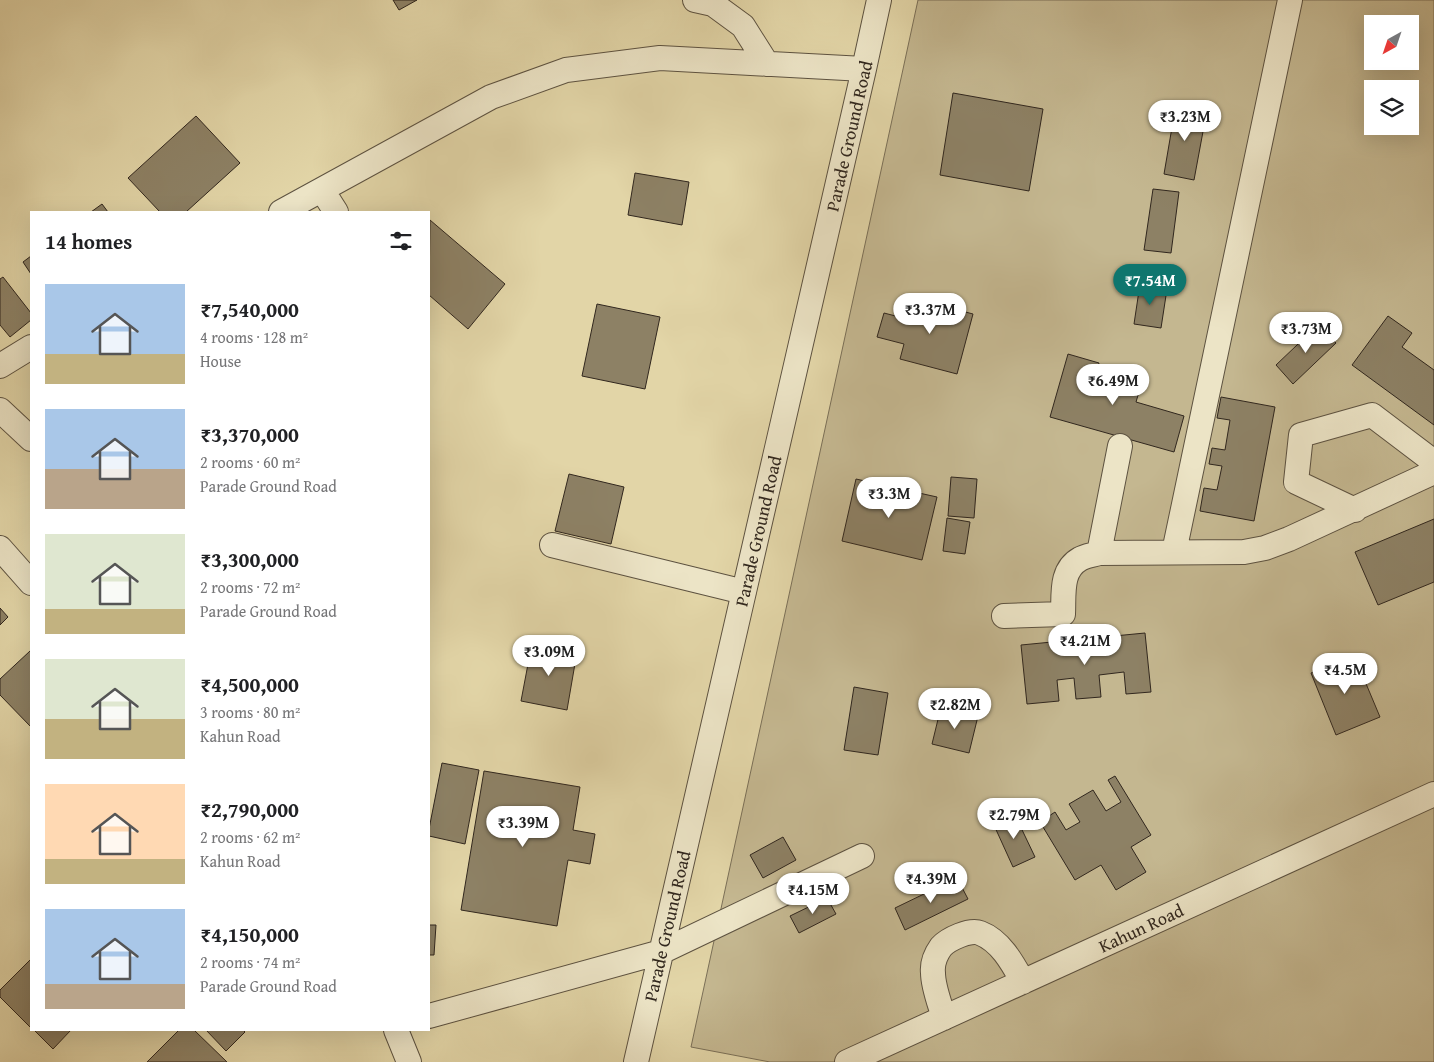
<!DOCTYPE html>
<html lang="en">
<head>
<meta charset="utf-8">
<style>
	:root { --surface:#fff; --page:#f6f6f6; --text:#202124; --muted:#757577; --accent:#0f766e }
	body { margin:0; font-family:"Gentium Book Plus",serif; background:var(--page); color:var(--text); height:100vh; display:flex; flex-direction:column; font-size:19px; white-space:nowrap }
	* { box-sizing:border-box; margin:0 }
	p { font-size:16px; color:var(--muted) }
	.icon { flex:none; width:28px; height:28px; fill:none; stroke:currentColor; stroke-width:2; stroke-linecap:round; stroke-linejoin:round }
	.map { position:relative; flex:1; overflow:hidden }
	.side { position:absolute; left:30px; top:211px; width:400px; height:820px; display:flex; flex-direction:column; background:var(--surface); border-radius:0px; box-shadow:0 5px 20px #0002 }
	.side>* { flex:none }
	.needle { width:32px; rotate:220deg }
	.fabs { position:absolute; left:1364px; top:15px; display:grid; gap:10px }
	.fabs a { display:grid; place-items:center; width:55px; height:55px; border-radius:0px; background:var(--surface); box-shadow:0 5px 20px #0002; font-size:25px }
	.price { position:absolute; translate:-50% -42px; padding:0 11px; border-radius:18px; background:#fff; color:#222; font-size:16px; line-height:32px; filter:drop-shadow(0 1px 2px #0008) }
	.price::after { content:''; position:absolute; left:50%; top:30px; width:15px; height:11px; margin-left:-8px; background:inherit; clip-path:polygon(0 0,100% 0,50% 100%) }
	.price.current { background:var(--accent); color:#fff }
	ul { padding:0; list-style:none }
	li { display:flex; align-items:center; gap:15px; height:125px; padding:0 15px }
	li span { display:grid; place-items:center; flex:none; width:140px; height:100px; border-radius:0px; color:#555 }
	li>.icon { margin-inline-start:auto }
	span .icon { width:60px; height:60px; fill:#fffc; stroke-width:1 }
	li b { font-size:21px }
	h2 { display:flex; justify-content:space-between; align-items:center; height:60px; padding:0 15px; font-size:21px }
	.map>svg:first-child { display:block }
</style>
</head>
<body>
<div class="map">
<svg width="1434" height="1062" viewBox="0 0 1434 1062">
	<rect width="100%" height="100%" fill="#e2d5a7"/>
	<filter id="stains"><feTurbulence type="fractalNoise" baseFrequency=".004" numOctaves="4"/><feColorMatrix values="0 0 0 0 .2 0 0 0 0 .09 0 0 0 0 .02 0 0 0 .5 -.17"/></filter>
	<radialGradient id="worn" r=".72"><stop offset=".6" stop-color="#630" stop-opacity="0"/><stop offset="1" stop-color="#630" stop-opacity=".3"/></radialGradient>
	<!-- green -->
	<path fill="#c4b790" stroke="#7a6f57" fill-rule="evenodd" d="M918,0H1434V1062H770L691,1047ZM1372,24H1410V61H1372ZM1372,89H1410V126H1372Z"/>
	<!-- building -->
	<path fill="#8d8165" stroke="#31271e" d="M393,0H417L399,10Z
		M953,93L1043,109L1029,191L940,175Z
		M1176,104L1207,110L1194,180L1164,174Z
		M196,116L240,163L186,212H160L128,178Z
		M635,173L689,182L682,225L628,215Z
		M1153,189L1179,192L1171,253L1144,250Z
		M102,204L108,212H91Z
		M430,220L505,284L468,329L429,295Z
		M31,256V274L23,262Z
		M3,277L31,313V320L10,337L0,325V279Z
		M1140,284L1167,289L1161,328L1134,324Z
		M917,299L973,314L957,374L900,359L904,344L877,337L884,313L911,320Z
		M597,304L660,317L645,389L582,376Z
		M1388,316L1412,333L1402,347L1434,370V425L1352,365Z
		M1318,325L1336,343L1293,384L1276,365Z
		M1068,354L1099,363L1093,385L1104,388L1110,366L1144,375L1136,402L1184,416L1174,452L1050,417Z
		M1221,397L1275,407L1254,521L1200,511L1204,488L1217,490L1222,466L1209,464L1212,448L1225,450L1230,420L1217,418Z
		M569,474L624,487L611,544L555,531Z
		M951,477L977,479L974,518L948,516Z
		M856,479L937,497L922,560L842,541Z
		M947,518L970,522L965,554L943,551Z
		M1434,519V582L1378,605L1355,552Z
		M0,608L8,617L0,625Z
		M1145,633L1151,692L1126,694L1124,672L1099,675L1101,697L1076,699L1074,678L1057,680L1059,701L1027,704L1021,645Z
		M532,643L577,652L567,710L521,701Z
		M30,651L31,653V727L0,695V679Z
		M1354,655L1380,717L1336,735L1311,673Z
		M854,687L888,693L878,755L844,750Z
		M941,707L978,716L969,753L932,744Z
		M442,763L479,770L465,844L429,836V829Z
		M484,771L580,787L573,830L595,834L590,864L568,860L557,926L461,910Z
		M1115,776L1151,835L1131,847L1146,872L1116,890L1101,865L1075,880L1040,822L1055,812L1066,830L1080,822L1069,804L1093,790L1106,811L1121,802L1108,780Z
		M1014,813L1035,857L1013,867L993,823Z
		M783,837L796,860L763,878L750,855Z
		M957,878L968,899L905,930L895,908Z
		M827,898L836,914L799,933L790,916Z
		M429,925H436L434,955H429Z
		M31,959V1028L0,997V990Z
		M34,1030H71L53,1049Z
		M179,1030H194L227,1062H147Z
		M206,1030H243L245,1032L226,1051Z"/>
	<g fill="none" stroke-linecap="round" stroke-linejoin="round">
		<!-- minor casing -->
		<g stroke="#5d5240" stroke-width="26">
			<path id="minor" d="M695,0L713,4L743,26L767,64
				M322,190L336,212
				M281,212L491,97L566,70L660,58L864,69
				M0,366L31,347
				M0,410L31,439
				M1355,510L1296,482L1301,435L1372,415L1434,462
				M552,545L744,592
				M0,548L31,583
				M1174,552L1290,0
				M1099,553L1120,446
				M1004,616L1063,614C1064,595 1060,570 1080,559C1085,556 1093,555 1099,553L1244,552L1265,548L1289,539L1434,472
				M429,1016L661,952L862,856
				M944,1018C940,1004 933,987 933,973C932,964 936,954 941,947C948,939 970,929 980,933C1001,941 1013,964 1023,982
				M396,1030L409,1062
				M636,1062L864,69L879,0
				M847,1062L1434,794"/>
		</g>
		<!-- minor -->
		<use href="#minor" stroke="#ece4c6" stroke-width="24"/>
	</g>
	<g text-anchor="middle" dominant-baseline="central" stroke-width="4" stroke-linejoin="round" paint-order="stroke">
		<!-- street labels -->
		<g font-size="18" fill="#31271e" stroke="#ece4c6">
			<text transform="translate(849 136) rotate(-77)">Parade Ground Road</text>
			<text transform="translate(758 531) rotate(-77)">Parade Ground Road</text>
			<text transform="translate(667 926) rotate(-77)">Parade Ground Road</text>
			<text transform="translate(1141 928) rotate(-25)">Kahun Road</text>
		</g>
	</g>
	<rect width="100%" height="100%" filter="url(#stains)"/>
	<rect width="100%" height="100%" fill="url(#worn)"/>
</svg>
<div class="fabs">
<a><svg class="needle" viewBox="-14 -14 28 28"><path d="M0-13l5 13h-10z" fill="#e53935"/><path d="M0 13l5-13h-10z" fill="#757577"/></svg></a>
<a><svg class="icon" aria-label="layers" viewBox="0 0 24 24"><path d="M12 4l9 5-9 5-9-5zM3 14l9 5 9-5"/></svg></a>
</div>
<b class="price" style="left:1185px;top:142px">₹3.23M</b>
<b class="price current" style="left:1150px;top:306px">₹7.54M</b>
<b class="price" style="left:930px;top:335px">₹3.37M</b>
<b class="price" style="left:1306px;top:354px">₹3.73M</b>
<b class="price" style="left:1113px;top:406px">₹6.49M</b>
<b class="price" style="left:889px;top:519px">₹3.3M</b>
<b class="price" style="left:1085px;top:666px">₹4.21M</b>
<b class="price" style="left:549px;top:677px">₹3.09M</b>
<b class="price" style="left:1345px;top:695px">₹4.5M</b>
<b class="price" style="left:955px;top:730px">₹2.82M</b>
<b class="price" style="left:1014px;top:840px">₹2.79M</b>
<b class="price" style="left:523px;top:848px">₹3.39M</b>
<b class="price" style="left:931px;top:904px">₹4.39M</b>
<b class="price" style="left:813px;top:915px">₹4.15M</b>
<section class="side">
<h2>14 homes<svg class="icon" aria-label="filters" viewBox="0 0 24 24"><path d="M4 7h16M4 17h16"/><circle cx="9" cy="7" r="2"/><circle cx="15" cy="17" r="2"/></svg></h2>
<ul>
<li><span style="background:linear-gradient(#a9c7e8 70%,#c2b280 0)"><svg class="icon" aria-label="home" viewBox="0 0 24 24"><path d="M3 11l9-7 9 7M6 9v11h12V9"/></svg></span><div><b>₹7,540,000</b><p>4 rooms · 128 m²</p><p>House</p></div></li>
<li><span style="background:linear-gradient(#a9c7e8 60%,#b9a48a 0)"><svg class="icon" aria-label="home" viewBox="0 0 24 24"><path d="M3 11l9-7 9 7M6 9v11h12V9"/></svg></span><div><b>₹3,370,000</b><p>2 rooms · 60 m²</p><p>Parade Ground Road</p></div></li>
<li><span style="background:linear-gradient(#dfe7d0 75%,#c2b280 0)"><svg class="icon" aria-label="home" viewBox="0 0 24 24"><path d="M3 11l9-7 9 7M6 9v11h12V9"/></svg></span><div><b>₹3,300,000</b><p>2 rooms · 72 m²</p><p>Parade Ground Road</p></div></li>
<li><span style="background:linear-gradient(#dfe7d0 60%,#c2b280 0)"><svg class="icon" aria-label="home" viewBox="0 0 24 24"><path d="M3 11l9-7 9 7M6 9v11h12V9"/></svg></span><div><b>₹4,500,000</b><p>3 rooms · 80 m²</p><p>Kahun Road</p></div></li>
<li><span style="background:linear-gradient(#ffd9b3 75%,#c2b280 0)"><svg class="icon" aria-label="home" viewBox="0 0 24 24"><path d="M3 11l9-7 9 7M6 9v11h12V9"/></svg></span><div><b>₹2,790,000</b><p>2 rooms · 62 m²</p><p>Kahun Road</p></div></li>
<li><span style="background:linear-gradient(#a9c7e8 75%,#b9a48a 0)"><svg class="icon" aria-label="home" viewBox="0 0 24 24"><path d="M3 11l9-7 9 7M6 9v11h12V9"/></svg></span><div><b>₹4,150,000</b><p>2 rooms · 74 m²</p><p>Parade Ground Road</p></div></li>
</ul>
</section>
</div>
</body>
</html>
